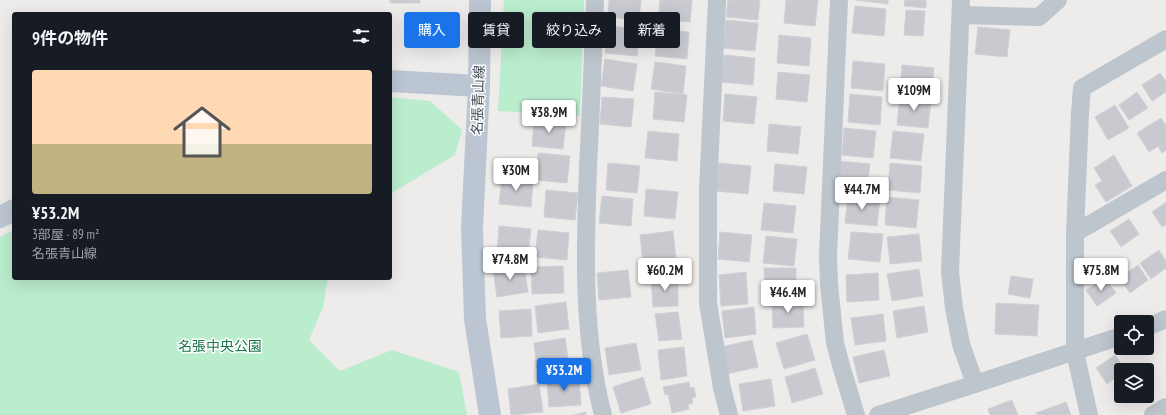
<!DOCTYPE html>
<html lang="ja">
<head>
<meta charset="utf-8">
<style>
	:root { --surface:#171b24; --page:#242831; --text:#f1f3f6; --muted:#9ea1a6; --line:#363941; --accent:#1a73e8 }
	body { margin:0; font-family:"PT Sans Narrow","Noto Sans JP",sans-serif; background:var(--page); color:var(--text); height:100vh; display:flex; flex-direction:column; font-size:15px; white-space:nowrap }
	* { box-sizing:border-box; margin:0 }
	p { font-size:13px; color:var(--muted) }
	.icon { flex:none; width:22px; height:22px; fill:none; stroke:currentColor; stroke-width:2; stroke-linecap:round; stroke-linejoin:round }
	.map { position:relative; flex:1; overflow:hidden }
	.panel { position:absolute; left:12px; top:12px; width:380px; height:268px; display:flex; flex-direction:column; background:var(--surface); border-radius:4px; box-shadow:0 4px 16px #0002 }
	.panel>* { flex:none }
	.banner { position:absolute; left:404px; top:12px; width:380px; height:36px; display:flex; gap:8px }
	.fabs { position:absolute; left:1114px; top:315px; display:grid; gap:8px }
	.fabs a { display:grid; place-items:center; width:40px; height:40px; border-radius:4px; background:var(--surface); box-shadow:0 4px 16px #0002; font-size:20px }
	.price { position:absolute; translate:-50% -34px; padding:0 9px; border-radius:4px; background:#fff; color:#222; font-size:13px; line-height:26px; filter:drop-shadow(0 1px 2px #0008) }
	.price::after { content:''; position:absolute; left:50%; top:24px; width:12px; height:9px; margin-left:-6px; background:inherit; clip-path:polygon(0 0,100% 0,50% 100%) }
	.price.active { background:var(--accent); color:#fff }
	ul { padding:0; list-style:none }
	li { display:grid; align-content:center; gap:8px; height:212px; padding:0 20px }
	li+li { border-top:1px solid var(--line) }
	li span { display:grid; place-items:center; height:124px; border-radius:4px; color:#555 }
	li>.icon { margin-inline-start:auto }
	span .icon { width:72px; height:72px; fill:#fffc; stroke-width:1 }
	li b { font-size:17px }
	h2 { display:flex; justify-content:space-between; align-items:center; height:48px; padding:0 20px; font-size:17px }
	.pill { padding:0 14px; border-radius:4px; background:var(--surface); box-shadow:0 4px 16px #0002; font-size:14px; line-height:36px }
	.pill.active { background:var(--accent); color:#fff }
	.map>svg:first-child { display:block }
</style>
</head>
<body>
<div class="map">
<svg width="1166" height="415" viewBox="0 0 1166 415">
	<rect width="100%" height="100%" fill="#eeebeb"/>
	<!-- green -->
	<path fill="#baecce" d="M504,0H584L580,116L498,111Z
		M390,97L430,101L462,130L455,155L390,194Z
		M14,230V278H328L323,307L309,340L340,371L392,350L459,372L467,415H0V237Z"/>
	<!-- building -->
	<path fill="#c8cad0" stroke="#cfd1d7" d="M390,0H420V3H390Z
		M609,0H641L639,20L608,17Z
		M660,0H692L690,22L658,19Z
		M728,0H760L758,20L726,17Z
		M786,0H818L815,26L784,23Z
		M856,0H888V4Z
		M905,0H926V8L904,6Z
		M855,6L886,9L884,36L852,33Z
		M906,10L925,11L923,36L904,35Z
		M726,20L758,23L755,51L723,48Z
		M608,26L640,29L637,56L605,53Z
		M978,27L1010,30L1007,57L975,54Z
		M658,29L689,32L687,59L655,56Z
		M779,35L811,38L809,66L777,63Z
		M724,55L755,58L753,85L721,82Z
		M605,59L637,64L633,91L601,86Z
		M853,61L885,64L883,91L851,88Z
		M655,62L686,66L683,94L651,89Z
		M902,65L934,68L931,95L900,92Z
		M778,72L810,75L807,102L776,99Z
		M1160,73L1166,81V92L1152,101L1142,85Z
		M655,92L687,95L684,122L653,119Z
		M1137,92L1148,108L1129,120L1119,105Z
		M725,94L757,97L754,124L723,121Z
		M850,94L882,97L880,125L848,122Z
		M602,97L634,99L631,127L600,124Z
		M900,97L931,100L928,128L897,125Z
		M1115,105L1129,128L1108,140L1095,117Z
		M1161,118L1166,126V150L1162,153L1158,146L1149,152L1137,133Z
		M534,119L566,122L563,149L532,146Z
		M769,124L801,127L798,154L767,151Z
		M844,128L876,131L873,158L842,155Z
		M648,131L679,134L677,161L645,158Z
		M893,131L924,134L921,161L890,158Z
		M538,153L570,156L567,183L536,180Z
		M1114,155L1132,186L1106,202L1095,185L1102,181L1094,168Z
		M839,161L870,164L867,191L836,188Z
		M608,163L640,166L637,193L606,190Z
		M719,163L751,166L748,194L716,191Z
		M890,163L922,166L920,193L888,190Z
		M775,164L807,167L804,194L773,191Z
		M502,177L533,180L531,207L499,204Z
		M646,189L678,192L675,219L644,216Z
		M546,190L578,193L575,220L544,217Z
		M602,196L633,199L631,226L599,223Z
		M848,196L880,199L877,226L845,223Z
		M887,197L919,200L916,228L885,225Z
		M1166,202V225L1162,227L1152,212Z
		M764,203L796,206L793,233L761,230Z
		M1129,219L1139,234L1121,247L1110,231Z
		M499,226L531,229L528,256L497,253Z
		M538,230L569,233L567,260L535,257Z
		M673,231L676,259L643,263L640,235Z
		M720,232L752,235L749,262L718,259Z
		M851,232L883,234L880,262L848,259Z
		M919,234L922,261L890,264L887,237Z
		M766,236L797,239L794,266L763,263Z
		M1159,250L1166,261V268L1151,279L1140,263Z
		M524,265L528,292L497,297L493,270Z
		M1138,265L1148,280L1130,293L1119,278Z
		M563,266L564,293L532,294L531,267Z
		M764,268H796V295L765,296Z
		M919,269L923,296L892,301L887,274Z
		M628,270L631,297L599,300L597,273Z
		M746,272L748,304L721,306L719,275Z
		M878,273L879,300L847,302L846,275Z
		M678,276V306L653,307L651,278Z
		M1011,276L1033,279L1030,298L1008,294Z
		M1105,278L1116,293L1097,306L1086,290Z
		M803,300L804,327L773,328L772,301Z
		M566,302L569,329L538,333L535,306Z
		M996,303L1039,305L1037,336L995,334Z
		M924,306L928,332L897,338L893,311Z
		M754,307L756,334L725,338L722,311Z
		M531,309L532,336L501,338L499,311Z
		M678,312L682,339L659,341L655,314Z
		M883,314L886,341L855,345L851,318Z
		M807,334L815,360L784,369L776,343Z
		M565,338L569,365L537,370L534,343Z
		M752,340L758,367L727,374L721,347Z
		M636,343L641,370L609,375L605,348Z
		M684,347L687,376L661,380L658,350Z
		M884,350L890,376L859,383L853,357Z
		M1115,355L1125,370H1121V374L1107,384L1096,368Z
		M815,368L823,394L792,403L785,377Z
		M579,377L581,405L549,407L547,380Z
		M643,377L651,404L621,413L613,387Z
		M771,379L775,406L743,411L739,384Z
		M689,382L690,388L694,387L696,397L692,398L693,403L688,404L689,409L672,413L668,394L665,395L663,387Z
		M539,384L543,412L511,415L508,389Z
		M1012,400L1018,415H990L988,409Z
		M1066,402L1071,415H1037L1036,413Z
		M586,412V415H573Z"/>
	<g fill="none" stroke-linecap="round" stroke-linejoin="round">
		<!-- street -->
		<path stroke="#bdc5cd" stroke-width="18" d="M595,0C593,56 591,111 588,167C585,250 582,334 603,415
			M717,0L708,189V303L722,388L729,415
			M839,0L828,256L829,284L835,343L842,369L856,415
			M961,0L950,272L954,308L961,344L975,384
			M961,15L1039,17L1058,0
			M1075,233L1166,180
			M1147,327L1166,319
			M878,415L975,384L1121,336
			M1089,415L1075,352V233L1080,113L1082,88L1166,39
			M1153,415L1166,407"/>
		<!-- secondary -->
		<path stroke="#bcc6d2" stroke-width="22" d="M480,0L479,86L472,227L475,319L490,415
			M390,81L479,86
			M0,217L14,210"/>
	</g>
	<g text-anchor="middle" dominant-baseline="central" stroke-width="3" stroke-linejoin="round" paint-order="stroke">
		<!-- street labels -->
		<g font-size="14" fill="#454e58" stroke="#fff">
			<text transform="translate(478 100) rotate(-88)">名張青山線</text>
		</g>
		<!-- park labels -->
		<g font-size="14" fill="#1a7549" stroke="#fff">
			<text x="220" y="346">名張中央公園</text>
		</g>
	</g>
</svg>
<div class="fabs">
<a><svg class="icon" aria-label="locate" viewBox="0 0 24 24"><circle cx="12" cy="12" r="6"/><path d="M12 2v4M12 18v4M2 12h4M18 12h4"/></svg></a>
<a><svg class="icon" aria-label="layers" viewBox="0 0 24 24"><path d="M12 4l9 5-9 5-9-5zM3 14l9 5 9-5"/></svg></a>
</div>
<b class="price" style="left:914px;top:112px">¥109M</b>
<b class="price" style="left:549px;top:134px">¥38.9M</b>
<b class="price" style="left:516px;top:192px">¥30M</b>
<b class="price" style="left:862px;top:211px">¥44.7M</b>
<b class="price" style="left:510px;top:281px">¥74.8M</b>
<b class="price" style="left:665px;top:292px">¥60.2M</b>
<b class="price" style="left:1101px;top:292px">¥75.8M</b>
<b class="price" style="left:788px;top:314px">¥46.4M</b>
<b class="price active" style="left:564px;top:392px">¥53.2M</b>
<div class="banner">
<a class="pill active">購入</a>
<a class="pill">賃貸</a>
<a class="pill">絞り込み</a>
<a class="pill">新着</a>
</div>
<section class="panel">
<h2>9件の物件<svg class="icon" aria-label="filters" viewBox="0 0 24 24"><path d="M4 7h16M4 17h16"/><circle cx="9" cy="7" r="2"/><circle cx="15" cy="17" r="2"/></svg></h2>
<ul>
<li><span style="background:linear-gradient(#ffd9b3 60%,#c2b280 0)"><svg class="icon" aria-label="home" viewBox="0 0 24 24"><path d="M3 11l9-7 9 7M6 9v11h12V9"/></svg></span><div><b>¥53.2M</b><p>3部屋 · 89 m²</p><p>名張青山線</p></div></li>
</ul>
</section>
</div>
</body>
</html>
